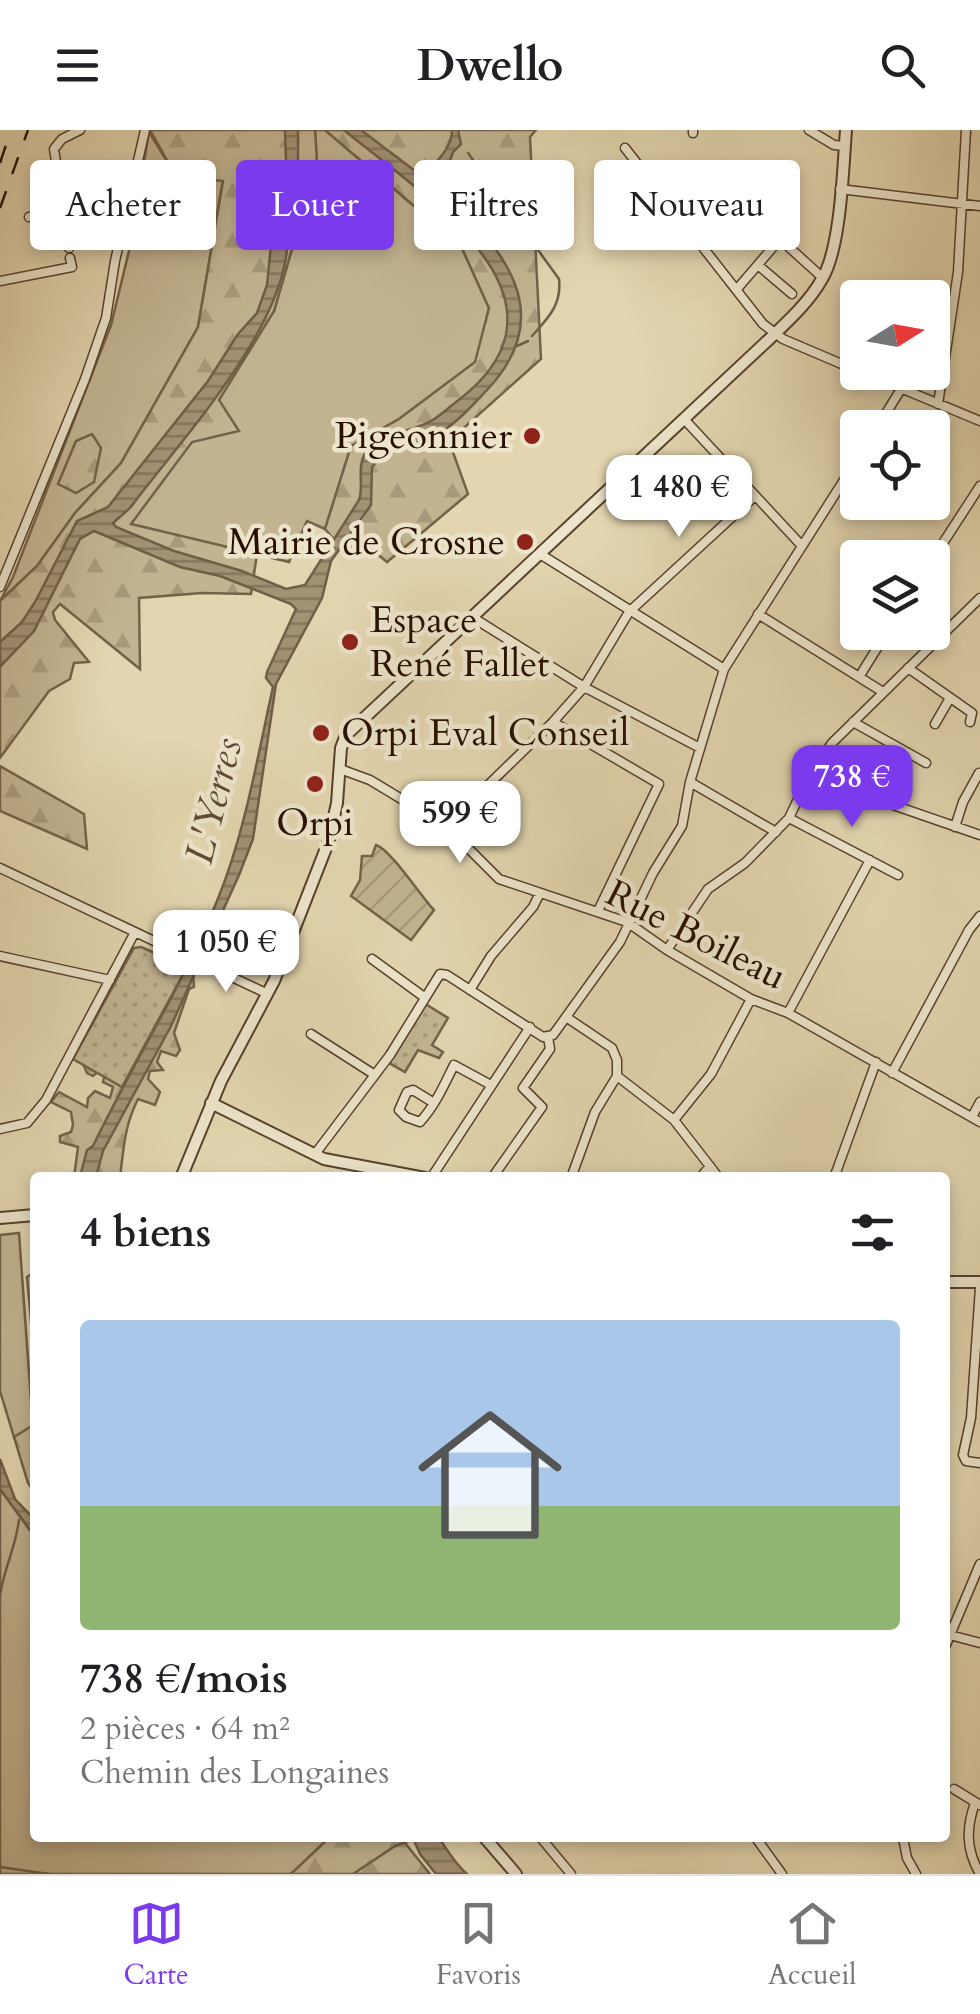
<!DOCTYPE html>
<html lang="fr">
<head>
<meta charset="utf-8">
<style>
	:root { --surface:#fff; --page:#f2f2f2; --text:#202124; --muted:#757577; --line:#e0e0e0; --accent:#7c3aed }
	body { margin:0; font-family:Cardo,serif; background:var(--page); color:var(--text); height:100vh; display:flex; flex-direction:column; font-size:38px; white-space:nowrap }
	* { box-sizing:border-box; margin:0 }
	p { font-size:32px; color:var(--muted) }
	.icon { flex:none; width:55px; height:55px; fill:none; stroke:currentColor; stroke-width:2; stroke-linecap:round; stroke-linejoin:round }
	.map { position:relative; flex:1; overflow:hidden }
	.side { position:absolute; left:30px; top:1042px; width:920px; height:670px; display:flex; flex-direction:column; background:var(--surface); border-radius:10px; box-shadow:0 5px 15px #0003 }
	.side>* { flex:none }
	.top-card { position:absolute; left:30px; top:30px; width:920px; height:90px; display:flex; gap:20px }
	.needle { width:65px; rotate:79deg }
	.buttons { position:absolute; left:840px; top:150px; display:grid; gap:20px }
	.buttons a { display:grid; place-items:center; width:110px; height:110px; border-radius:10px; background:var(--surface); box-shadow:0 5px 15px #0003; font-size:50px }
	.price { position:absolute; translate:-50% -85px; padding:0 22px; border-radius:20px; background:#fff; color:#222; font-size:32px; line-height:65px; filter:drop-shadow(0 2px 5px #0008) }
	.price::after { content:''; position:absolute; left:50%; top:60px; width:30px; height:22px; margin-left:-15px; background:inherit; clip-path:polygon(0 0,100% 0,50% 100%) }
	.price.active { background:var(--accent); color:#fff }
	ul { padding:0; list-style:none }
	li { display:grid; align-content:center; gap:20px; height:530px; padding:0 50px }
	li+li { border-top:2px solid var(--line) }
	li span { display:grid; place-items:center; height:310px; border-radius:10px; color:#555 }
	li>.icon { margin-inline-start:auto }
	span .icon { width:180px; height:180px; fill:#fffc; stroke-width:1 }
	li b { font-size:42px }
	h2 { display:flex; justify-content:space-between; align-items:center; height:120px; padding:0 50px; font-size:42px }
	.pill { padding:0 35px; border-radius:10px; background:var(--surface); box-shadow:0 5px 15px #0003; font-size:35px; line-height:90px }
	.pill.active { background:var(--accent); color:#fff }
	header { display:flex; justify-content:space-between; align-items:center; height:130px; padding:0 50px; background:var(--surface); font-size:45px; font-weight:700 }
	.dock { display:flex; justify-content:space-around; align-items:center; height:140px; border-top:2px solid var(--line); background:var(--surface); font-size:28px; color:var(--muted) }
	.dock a { display:grid; justify-items:center; gap:5px }
	.dock .active { color:var(--accent) }
	.map>svg:first-child { display:block }
</style>
</head>
<body>
<header><svg class="icon" aria-label="menu" viewBox="0 0 24 24"><path d="M4 6h16M4 12h16M4 18h16"/></svg>Dwello<svg class="icon" aria-label="search" viewBox="0 0 24 24"><circle cx="10" cy="10" r="6"/><path d="M15 15l6 6"/></svg></header>
<div class="map">
<svg width="980" height="1744" viewBox="0 0 980 1744">
	<defs>
		<pattern id="forest-firs" width="22" height="20" patternUnits="userSpaceOnUse" patternTransform="scale(2.5)"><rect width="22" height="20" fill="#c2b491"/><path d="M5 1l3.5 6h-7zM16 11l3.5 6h-7z" fill="#a79a7b"/></pattern>
		<pattern id="park-dots" width="8" height="8" patternUnits="userSpaceOnUse" patternTransform="scale(2.5)"><rect width="8" height="8" fill="#c2b491"/><path d="M2 2h.1M6 6h.1" fill="none" stroke="#a79a7b" stroke-width="1.8" stroke-linecap="round"/></pattern>
		<pattern id="garden-furrows" width="10" height="10" patternUnits="userSpaceOnUse" patternTransform="scale(2.5)"><rect width="10" height="10" fill="#c2b491"/><path d="M-1 1l2-2M0 10L10 0M9 11l2-2" fill="none" stroke="#a79a7b"/></pattern>
		<pattern id="water-rules" width="6" height="5" patternUnits="userSpaceOnUse" patternTransform="scale(2.5)"><rect width="6" height="5" fill="#a29274"/><path d="M0 2.5h6" fill="none" stroke="#84765d"/></pattern>
	</defs>
	<rect width="100%" height="100%" fill="#e2d5af"/>
	<filter id="stains"><feTurbulence type="fractalNoise" baseFrequency=".002" numOctaves="4"/><feColorMatrix values="0 0 0 0 .2 0 0 0 0 .09 0 0 0 0 .02 0 0 0 .5 -.17"/></filter>
	<radialGradient id="worn" r=".72"><stop offset=".6" stop-color="#630" stop-opacity="0"/><stop offset="1" stop-color="#630" stop-opacity=".3"/></radialGradient>
	<!-- grass -->
	<path fill="#c2b491" stroke="#746248" stroke-width="2.5" d="M315,0H325L461,116L489,178L476,232L399,289L351,316L325,399L307,391L289,432L130,394L192,311L274,181L317,33Z
		M149,2L176,46L223,50L198,197L121,333L75,383L37,436L0,471L13,447L111,195L129,121Z
		M19,1103L33,1299L14,1307L0,1261V1105Z
		M0,1359L35,1407V1708H329L291,1744H0Z"/>
	<!-- forest -->
	<path fill="url(#forest-firs)" stroke="#746248" stroke-width="2.5" d="M150,0H315L317,32L274,181L219,270L239,301L192,312L131,394L257,424L251,464L202,463L139,468L140,539L60,474L53,482L55,490L89,532L74,533L70,549L49,561L0,628V471L37,436L75,383L121,333L198,197L223,51L176,46Z
		M325,0H536L530,7L541,229L449,311L468,364L387,432L364,413L344,421L325,399L351,316L399,289L475,232L489,178L461,116Z
		M92,304L101,318L94,352L76,363L58,354L76,311Z
		M0,636L84,684L87,719L0,681Z
		M184,826L192,830L194,857L189,859L174,903L180,920L176,926L161,921L157,932L163,940L150,941L148,949L160,962L155,975L138,969C124,997 124,1017 120,1047H74L78,1017L60,1012V1006L71,1002L73,995L71,982L51,972L59,962L87,977L88,968L95,961L110,968L113,957L103,952L105,943L99,941L93,946L87,943L82,931L71,929L81,911L166,834L168,827L178,831Z
		M35,1142V1236L27,1147Z
		M35,1294V1363L28,1353L14,1307Z
		M329,1708H401L430,1744H291Z"/>
	<!-- park -->
	<path fill="url(#park-dots)" stroke="#746248" stroke-width="2.5" d="M141,817L187,837L122,957L73,929L134,818Z
		M424,873L448,888L432,915L443,922L439,928L418,920L405,942L389,933Z"/>
	<!-- garden -->
	<path fill="url(#garden-furrows)" stroke="#746248" stroke-width="2.5" d="M376,715C390,719 420,765 434,780L411,810L351,766L360,750L362,726H372Z"/>
	<!-- water -->
	<path fill="url(#water-rules)" stroke="#715e46" stroke-width="2.5" d="M285,0H298C298,27 300,65 285,87C307,177 180,310 130,378L113,393L116,397L174,421L242,441L286,459L305,455L359,370C364,356 357,339 364,325C376,304 412,302 431,291C440,286 448,278 456,272C593,170 422,65 344,0H361L423,47C434,33 452,20 452,0H458L461,14L453,22L440,59C502,117 561,183 486,261C470,278 454,296 433,307C411,319 388,315 372,337L371,375L331,431L322,468L276,554L253,709L239,745L171,896L103,1021L96,1047H80L87,1020L93,1016C133,933 183,855 217,771C245,703 257,629 273,557L266,548L267,542L296,479L291,474L220,446L180,437L94,401L80,409L34,501L0,537V512L22,492L35,472L77,391L108,377L208,251L238,204L257,183L267,155L272,105L286,30Z
		M0,1329L15,1369L35,1390V1407L0,1359Z
		M413,1708H439C448,1721 455,1734 467,1744H436L420,1724Z"/>
	<g fill="none" stroke-linecap="round" stroke-linejoin="round">
		<!-- stream -->
		<path stroke="#715e46" stroke-width="2.5" d="M468,23L559,149C562,175 548,188 532,206
			M517,216L528,211
			M0,1465C4,1439 16,1416 19,1390
			M0,1737L49,1744
			M353,1744L395,1716L416,1708"/>
		<!-- minor casing -->
		<g stroke="#56412c" stroke-width="11">
			<path id="minor" d="M809,0L834,15L845,16
				M693,3V0
				M625,18L763,194L783,209L858,241
				M840,59L980,76
				M29,87L98,76
				M760,91L823,148
				M69,118L54,19L62,9L80,0
				M758,135L792,164
				M0,151L72,137L70,128
				M737,159L780,109
				M862,242L980,291
				M938,274L958,142L966,0
				M684,289L802,416
				M877,298L901,259
				M540,424L724,539
				M932,430L980,356
				M0,457L85,249L106,188L115,131L145,0
				M758,484L883,562
				M472,487L584,557L700,618
				M908,538L972,583L970,592
				M859,547L887,502
				M553,592L659,654L598,781
				M853,592L926,633
				M935,594L950,568
				M340,639L370,650L446,696L499,749L627,792L667,820L751,869L788,883L980,992
				M809,646L980,705
				M690,652L776,702
				M789,688L898,745
				M446,696L553,592L584,557L629,482L755,366
				M955,697L963,672L979,643
				M0,738L192,829
				M667,820L708,759L745,733L789,688L809,646L832,613L980,468
				M0,826L110,850
				M372,829L424,867
				M200,832L268,864
				M470,860L491,826L533,777L540,763
				M788,883L870,730
				M566,887L612,918L617,930V946L595,982L571,1048
				M311,904L375,945
				M892,943L969,800L980,786
				M617,946L674,990L719,1048
				M434,973L413,960L407,962L399,980L406,987L420,992C435,976 444,955 454,935L491,955
				M972,987L980,972
				M674,990L711,944L751,869
				M0,999L27,993L46,970L135,802
				M315,1024L390,925L440,844L447,845L543,907L553,905L620,812L653,743L682,696L690,652L724,539L858,328
				M431,1048L530,897
				M492,1048L542,977L523,958L550,919L548,907
				M700,1048L710,1036
				M834,1048L876,932
				M980,1158L971,1288L963,1325L966,1331L980,1333
				M946,1504L980,1513
				M945,1517L980,1434
				M954,1659L980,1675
				M975,1673C966,1698 966,1720 980,1744
				M541,1708L571,1744
				M756,1708L782,1744
				M903,1708L907,1728L916,1744"/>
		</g>
		<!-- tertiary casing -->
		<g stroke="#56412c" stroke-width="14">
			<path id="tertiary" d="M211,973L324,1029L425,1048
				M181,1048L221,951L274,851L328,713L337,673L341,618L346,605L764,214C784,195 808,174 822,149C841,118 843,38 846,0
				M0,1088L35,1085
				M945,1152H980
				M485,1708L516,1744"/>
		</g>
		<!-- minor -->
		<use href="#minor" stroke="#ece4cb" stroke-width="8"/>
		<!-- tertiary -->
		<use href="#tertiary" stroke="#ece4cb" stroke-width="10"/>
		<!-- rail -->
		<path stroke="#271000" stroke-width="2.5" stroke-dasharray="18 18" stroke-linecap="butt" d="M0,33L11,0
			M0,78L28,0"/>
	</g>
	<!-- markers -->
	<g fill="#8f2418" stroke="#ece4cb" stroke-width="4">
		<circle cx="532" cy="306" r="10"/>
		<circle cx="525" cy="412" r="10"/>
		<circle cx="350" cy="512" r="10"/>
		<circle cx="321" cy="603" r="10"/>
		<circle cx="315" cy="654" r="10"/>
	</g>
	<g text-anchor="middle" dominant-baseline="central" stroke-width="9" stroke-linejoin="round" paint-order="stroke">
		<!-- poi labels -->
		<g font-size="38" fill="#271000" stroke="#ece4cb" text-anchor="end">
			<text x="512" y="306">Pigeonnier</text>
			<text x="505" y="412">Mairie de Crosne</text>
			<text x="370" y="490" text-anchor="start">Espace<tspan x="370" dy="44">René Fallet</tspan></text>
			<text x="341" y="603" text-anchor="start">Orpi Eval Conseil</text>
			<text x="315" y="693" text-anchor="middle">Orpi</text>
		</g>
		<!-- street labels -->
		<g font-size="38" fill="#271000" stroke="#ece4cb">
			<text transform="translate(696 805) rotate(27)">Rue Boileau</text>
		</g>
		<!-- water labels -->
		<g font-size="40" font-style="italic" fill="#5e4a34" stroke="#ece4cb">
			<text transform="translate(214 671) rotate(-76)">L'Yerres</text>
		</g>
	</g>
	<rect width="100%" height="100%" filter="url(#stains)"/>
	<rect width="100%" height="100%" fill="url(#worn)"/>
</svg>
<div class="buttons">
<a><svg class="needle" viewBox="-14 -14 28 28"><path d="M0-13l5 13h-10z" fill="#e53935"/><path d="M0 13l5-13h-10z" fill="#757577"/></svg></a>
<a><svg class="icon" aria-label="locate" viewBox="0 0 24 24"><circle cx="12" cy="12" r="6"/><path d="M12 2v4M12 18v4M2 12h4M18 12h4"/></svg></a>
<a><svg class="icon" aria-label="layers" viewBox="0 0 24 24"><path d="M12 4l9 5-9 5-9-5zM3 14l9 5 9-5"/></svg></a>
</div>
<b class="price" style="left:679px;top:410px">1 480 €</b>
<b class="price active" style="left:852px;top:700px">738 €</b>
<b class="price" style="left:460px;top:736px">599 €</b>
<b class="price" style="left:226px;top:865px">1 050 €</b>
<div class="top-card">
<a class="pill">Acheter</a>
<a class="pill active">Louer</a>
<a class="pill">Filtres</a>
<a class="pill">Nouveau</a>
</div>
<section class="side">
<h2>4 biens<svg class="icon" aria-label="filters" viewBox="0 0 24 24"><path d="M4 7h16M4 17h16"/><circle cx="9" cy="7" r="2"/><circle cx="15" cy="17" r="2"/></svg></h2>
<ul>
<li><span style="background:linear-gradient(#a9c7e8 60%,#8fb573 0)"><svg class="icon" aria-label="home" viewBox="0 0 24 24"><path d="M3 11l9-7 9 7M6 9v11h12V9"/></svg></span><div><b>738 €/mois</b><p>2 pièces · 64 m²</p><p>Chemin des Longaines</p></div></li>
</ul>
</section>
</div>
<nav class="dock">
<a class="active"><svg class="icon" aria-label="map" viewBox="0 0 24 24"><path d="M3 6l6-2 6 2 6-2v14l-6 2-6-2-6 2zM9 4v14M15 6v14"/></svg>Carte</a>
<a><svg class="icon" aria-label="saved" viewBox="0 0 24 24"><path d="M7 4h10v16l-5-4-5 4z"/></svg>Favoris</a>
<a><svg class="icon" aria-label="home" viewBox="0 0 24 24"><path d="M3 11l9-7 9 7M6 9v11h12V9"/></svg>Accueil</a>
</nav>
</body>
</html>
